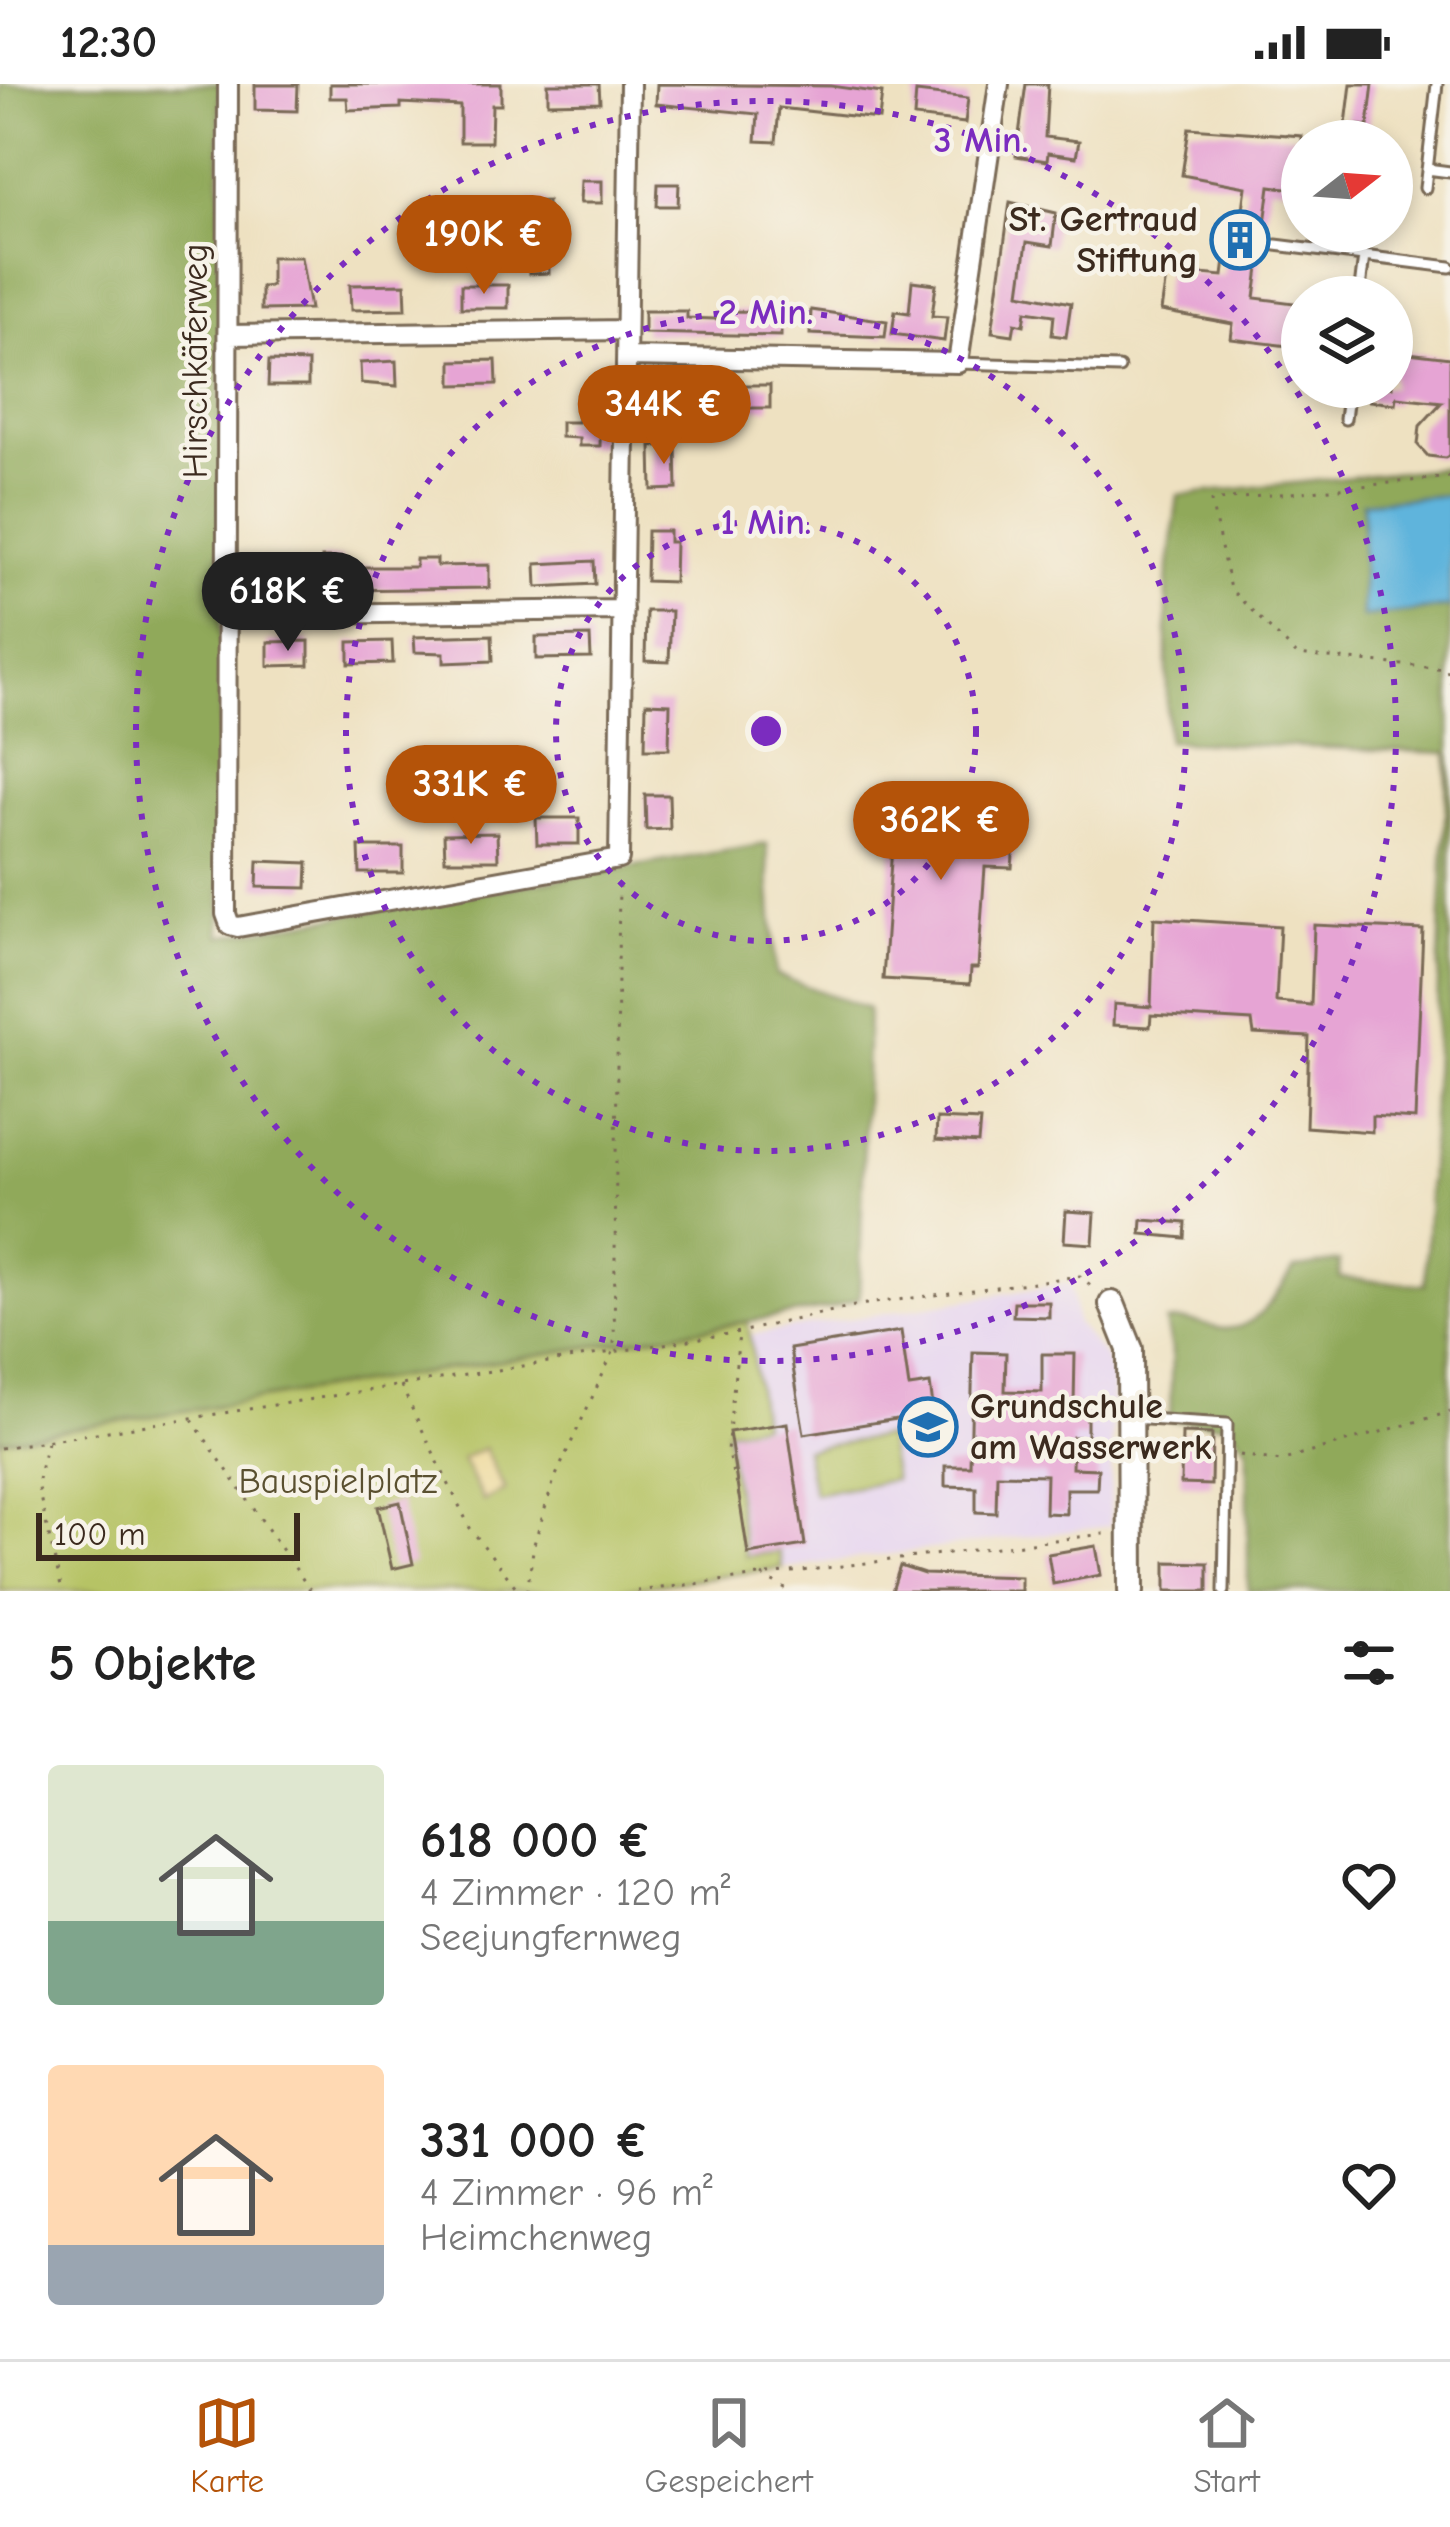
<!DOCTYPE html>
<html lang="de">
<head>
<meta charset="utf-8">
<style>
	:root { --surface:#fff; --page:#f2f2f2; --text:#222; --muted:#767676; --line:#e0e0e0; --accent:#b45309 }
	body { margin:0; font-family:"Comic Neue",sans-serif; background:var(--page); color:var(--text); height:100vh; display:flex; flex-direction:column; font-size:45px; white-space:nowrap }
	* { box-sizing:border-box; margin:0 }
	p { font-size:39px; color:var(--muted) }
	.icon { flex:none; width:66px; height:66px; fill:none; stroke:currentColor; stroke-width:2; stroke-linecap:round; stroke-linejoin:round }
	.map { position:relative; height:1507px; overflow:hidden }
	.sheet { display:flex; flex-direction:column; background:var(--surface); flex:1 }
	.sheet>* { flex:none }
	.needle { width:78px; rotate:73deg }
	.tools { position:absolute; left:1281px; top:36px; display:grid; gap:24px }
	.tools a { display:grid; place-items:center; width:132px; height:132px; border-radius:50%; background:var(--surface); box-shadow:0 6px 18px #0003; font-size:60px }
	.scale { position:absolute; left:36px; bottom:30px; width:264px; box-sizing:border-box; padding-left:12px; border:6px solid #3b2a1e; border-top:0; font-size:33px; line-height:42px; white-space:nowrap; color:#3b2a1e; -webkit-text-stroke:9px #f7f3e8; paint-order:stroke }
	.price { position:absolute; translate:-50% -102px; padding:0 27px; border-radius:42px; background:var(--accent); color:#fff; font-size:39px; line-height:78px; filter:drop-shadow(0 3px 6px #0008) }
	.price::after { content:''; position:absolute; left:50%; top:72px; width:36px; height:27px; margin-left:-18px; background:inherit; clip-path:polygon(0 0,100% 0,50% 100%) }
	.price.current { background:#222; color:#fff }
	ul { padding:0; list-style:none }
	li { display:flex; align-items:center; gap:36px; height:300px; padding:0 48px }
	li span { display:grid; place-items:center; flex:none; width:336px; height:240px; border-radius:12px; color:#555 }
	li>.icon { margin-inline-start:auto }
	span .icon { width:144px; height:144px; fill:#fffc; stroke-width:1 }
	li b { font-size:51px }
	h2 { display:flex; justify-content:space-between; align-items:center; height:144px; padding:0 48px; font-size:51px }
	.status { display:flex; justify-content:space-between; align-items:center; height:84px; padding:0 60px; background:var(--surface); direction:ltr }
	.status svg { height:33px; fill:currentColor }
	.tabs { display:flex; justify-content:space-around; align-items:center; height:168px; border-top:3px solid var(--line); background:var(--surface); font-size:33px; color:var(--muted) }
	.tabs a { display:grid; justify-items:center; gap:6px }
	.tabs .current { color:var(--accent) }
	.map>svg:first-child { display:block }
</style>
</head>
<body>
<div class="status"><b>12:30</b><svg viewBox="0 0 49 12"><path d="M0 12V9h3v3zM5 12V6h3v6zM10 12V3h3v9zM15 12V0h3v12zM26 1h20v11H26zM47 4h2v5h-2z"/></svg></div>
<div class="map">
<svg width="1450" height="1507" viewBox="0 0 1450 1507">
	<rect width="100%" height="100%" fill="#f7f3e8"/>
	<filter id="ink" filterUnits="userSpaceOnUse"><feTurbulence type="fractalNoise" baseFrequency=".00833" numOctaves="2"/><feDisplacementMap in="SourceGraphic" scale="24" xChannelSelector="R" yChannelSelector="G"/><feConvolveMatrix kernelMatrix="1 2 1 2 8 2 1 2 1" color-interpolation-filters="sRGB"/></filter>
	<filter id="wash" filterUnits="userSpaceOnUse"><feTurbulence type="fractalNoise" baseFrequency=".004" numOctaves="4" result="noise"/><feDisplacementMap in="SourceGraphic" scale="48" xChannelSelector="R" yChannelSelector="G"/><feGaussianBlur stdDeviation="2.7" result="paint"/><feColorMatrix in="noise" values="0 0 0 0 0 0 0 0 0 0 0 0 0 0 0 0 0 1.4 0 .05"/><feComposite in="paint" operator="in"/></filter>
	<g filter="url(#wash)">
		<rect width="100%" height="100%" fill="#eee1c1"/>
		<!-- built -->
		<path fill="#e5d3f1" d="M1071,1199L1077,1240L1106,1274L1113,1300L1110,1442L782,1484L779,1468L745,1473L726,1345L762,1340L750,1251Z"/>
		<!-- green -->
		<path fill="#b6c365" stroke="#787642" stroke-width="3" d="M748,1238L762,1340L726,1346L745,1472L779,1468L782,1484L605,1507H0V1356Z
			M886,1352L894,1396L813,1409L805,1365Z"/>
		<!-- forest -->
		<path fill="#90a95a" stroke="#666a3c" stroke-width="3" d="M0,0H220L221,852L767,760L776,891L868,925L859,1214L832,1224L0,1356Z
			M1450,383V411L1363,419L1362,532L1450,523V1507H1248V1364L1229,1340L1170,1337L1172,1266L1166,1238C1186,1235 1194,1238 1213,1243C1252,1254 1276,1213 1294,1185L1339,1177L1340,1194L1425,1201L1448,669L1167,657V499L1178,411Z"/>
		<!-- sand -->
		<path fill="#eeda9e" stroke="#94825e" stroke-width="3" d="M484,1364L505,1406L483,1417L462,1375Z"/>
		<!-- water -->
		<path fill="#5fb4dc" stroke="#4d6f7d" stroke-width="3" d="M1450,411V523L1362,533L1363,418Z"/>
		<g id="blocks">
			<!-- building -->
			<path fill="#e6a4d4" d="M330,0H501V21H492L491,58H460V22L401,19V24L348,26L347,14H330Z
				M548,0H599L600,18L548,19Z
				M657,0L831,2L882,9L879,35L779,24L776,58L756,57L758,30L656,20Z
				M1026,0H1048L1045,53L1079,57L1076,73L1048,69L1047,77L1016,72Z
				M1351,0H1373L1368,42L1346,40Z
				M255,1H298L297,27L255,26Z
				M916,8L968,14L965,39L914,33Z
				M1189,44L1302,52V106L1270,102L1255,214L1302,220L1297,263L1231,255L1233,240L1161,227L1167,187L1223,192L1227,161L1217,160L1218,140L1230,141L1231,130L1242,132L1246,103L1182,91Z
				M581,97H602V119H580Z
				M658,100H679L678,122H657Z
				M547,117L549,189L529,190L527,118Z
				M1010,118L1056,129L1052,162L1027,158L1020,209L1071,219L1066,253L1052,251L1054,231L1026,227L1024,241L1015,239L1013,251L992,248Z
				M271,173H301L310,225L261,226V203L271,202Z
				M912,197L936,200L932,232L947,233L944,257L892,250L895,227L909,229Z
				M405,200L406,225L351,226L350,201Z
				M461,201H508V224H461Z
				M811,226L887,237L885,253L810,250Z
				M644,227H687V234L715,235L728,227L781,228V252L644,249Z
				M1392,267L1450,274V371L1445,374L1428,372L1418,361L1420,342L1442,318L1396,313L1395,320L1369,317L1371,303H1392Z
				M496,276L497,300L452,301V277Z
				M269,277L308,278V302H268Z
				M396,277L397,302L361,299L360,279Z
				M688,301H770V324H688Z
				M578,322H601L600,362H579V354L561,353V338H578Z
				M676,361L677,405L652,406L651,362Z
				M647,447H669V458H675L674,498L646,497Z
				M322,474H341V483H416V475H437V482L489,481V504L266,507L265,484L322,481Z
				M594,477L595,500L537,503L536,480Z
				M646,527H671L669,578L645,577Z
				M492,551L493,577L444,579V569L415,568L414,553Z
				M590,552L591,574L536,575V553Z
				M309,557V581L268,582V558Z
				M392,557L393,579L349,580V558Z
				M646,619L670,620L669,665H645Z
				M896,704L992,712L990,731L1016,733L1012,784L985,783L978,884H971L970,900L883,895Z
				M645,711H669L670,745L646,746Z
				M536,734H579V760H537Z
				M497,749L498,776H445L444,750Z
				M359,763H403V789H360Z
				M258,777L308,779L307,804L257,803Z
				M1154,834L1280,842L1276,918L1311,921L1314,841L1423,846L1415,1035L1372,1032V1048L1306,1043L1309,953L1254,950L1252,937L1151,931L1150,943L1113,941L1114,920L1151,923Z
				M937,1035L980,1037L978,1059L936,1056Z
				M1066,1127L1095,1129L1093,1160L1064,1158Z
				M1142,1136L1186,1139L1185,1154L1141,1150Z
				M1014,1218H1049V1233L1013,1232Z
				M901,1247L909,1303L930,1300L934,1329L804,1350L790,1265Z
				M973,1268L1006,1269L1005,1307L1042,1308V1270H1075L1074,1321H1087V1353H1073L1072,1384L1098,1385L1097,1405H1066V1430L1045,1429L1046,1391L997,1390L996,1429L976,1428V1403L945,1402V1382H970Z
				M787,1339L805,1461L748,1470L729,1348Z
				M1182,1349L1212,1350L1211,1401L1181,1400Z
				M400,1418L413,1480L392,1485L378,1423Z
				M1096,1462L1101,1491L1053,1500L1048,1470Z
				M1166,1478L1208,1479V1507H1166Z
				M900,1482L924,1490L1021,1493V1507H892Z"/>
		</g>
	</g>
	<g filter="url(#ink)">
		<use href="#blocks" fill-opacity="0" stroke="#7a6a57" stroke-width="3"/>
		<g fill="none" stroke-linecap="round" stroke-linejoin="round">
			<!-- service casing -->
			<g stroke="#7a6a57" stroke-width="15">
				<path id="service" d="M1427,85L1450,88
					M1425,104L1437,0
					M1276,161L1450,183
					M1359,213L1364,172
					M958,279L1119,284
					M1345,335L1349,303
					M1131,1334L1227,1340L1224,1507"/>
			</g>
			<!-- minor casing -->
			<g stroke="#7a6a57" stroke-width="24">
				<path id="minor" d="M228,0L226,830L230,841L238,843L619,775L630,0
					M228,251L626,246
					M627,273L958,279L999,0
					M227,531L623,526"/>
			</g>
			<!-- tertiary casing -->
			<g stroke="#7a6a57" stroke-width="30">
				<path id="tertiary" d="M1112,1220L1130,1265L1131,1507"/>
			</g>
			<!-- path -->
			<path stroke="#7a6a57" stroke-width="3" stroke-dasharray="3 9" stroke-linecap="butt" d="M1450,393L1211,417L1230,505L1297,571L1447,585L1450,598
				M401,1302L470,1444L519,1507
				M192,1336L311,1507
				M47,1358L37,1400L62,1507
				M0,1364L740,1248L859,1221L1080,1192L1095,1205
				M1240,1371L1280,1377L1450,1328
				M739,1412L727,1367L739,1250
				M762,1492L789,1507
				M527,1507L534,1460L554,1396L614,1266L619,794
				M637,1507L1112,1449"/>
			<!-- service -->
			<use href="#service" stroke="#fff" stroke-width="9"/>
			<!-- minor -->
			<use href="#minor" stroke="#fff" stroke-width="18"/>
			<!-- tertiary -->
			<use href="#tertiary" stroke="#fff" stroke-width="24"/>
		</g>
	</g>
	<!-- distance rings -->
	<g fill="none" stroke="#7b2cbf" stroke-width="6" stroke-dasharray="6 12">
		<circle cx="766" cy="647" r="210"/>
		<circle cx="766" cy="647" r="420"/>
		<circle cx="766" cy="647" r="630"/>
	</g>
	<!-- icons -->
	<defs>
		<g id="building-ring" transform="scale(3)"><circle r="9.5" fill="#f7f3e8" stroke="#1f6fb2" stroke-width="1.5"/><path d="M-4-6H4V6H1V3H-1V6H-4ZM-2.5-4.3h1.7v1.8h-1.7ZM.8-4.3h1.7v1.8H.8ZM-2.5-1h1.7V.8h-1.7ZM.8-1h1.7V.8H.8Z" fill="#1f6fb2"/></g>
		<g id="school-ring" transform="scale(3)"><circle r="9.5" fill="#f7f3e8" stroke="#1f6fb2" stroke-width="1.5"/><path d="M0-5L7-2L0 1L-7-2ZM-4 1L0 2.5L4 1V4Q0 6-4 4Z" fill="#1f6fb2"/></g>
	</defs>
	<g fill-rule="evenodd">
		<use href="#building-ring" x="1240" y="156"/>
		<use href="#school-ring" x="928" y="1343"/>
	</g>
	<g text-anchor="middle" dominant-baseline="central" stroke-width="9" stroke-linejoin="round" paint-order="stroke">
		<!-- poi labels -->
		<g font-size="36" font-weight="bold" fill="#3b2a1e" stroke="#f7f3e8" text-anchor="end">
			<text x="1198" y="135">St. Gertraud<tspan x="1198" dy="41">Stiftung</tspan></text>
			<text x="970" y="1322" text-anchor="start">Grundschule<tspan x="970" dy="41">am Wasserwerk</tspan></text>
		</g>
		<!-- street labels -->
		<g font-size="36" fill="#3b2a1e" stroke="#f7f3e8">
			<text transform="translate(195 277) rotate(-90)">Hirschkäferweg</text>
		</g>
		<!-- park labels -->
		<g font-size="36" fill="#5a5030" stroke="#f7f3e8">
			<text x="338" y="1397">Bauspielplatz</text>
		</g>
	</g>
	<circle cx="766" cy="647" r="18" fill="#7b2cbf" stroke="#f7f3e8" stroke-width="6"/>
	<g font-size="36" text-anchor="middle" font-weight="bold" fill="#7b2cbf" stroke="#f7f3e8" stroke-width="9" stroke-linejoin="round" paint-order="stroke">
		<text x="981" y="68">3 Min.</text>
		<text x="766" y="240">2 Min.</text>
		<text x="766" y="450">1 Min.</text>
	</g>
</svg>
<div class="tools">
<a><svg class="needle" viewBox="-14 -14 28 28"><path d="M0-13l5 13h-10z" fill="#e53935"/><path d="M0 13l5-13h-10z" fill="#767676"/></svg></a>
<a><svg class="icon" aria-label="layers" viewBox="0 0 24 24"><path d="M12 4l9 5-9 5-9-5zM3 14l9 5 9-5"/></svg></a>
</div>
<div class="scale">100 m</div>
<b class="price" style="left:484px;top:213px">190K €</b>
<b class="price" style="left:664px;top:383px">344K €</b>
<b class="price current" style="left:288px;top:570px">618K €</b>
<b class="price" style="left:471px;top:763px">331K €</b>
<b class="price" style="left:941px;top:799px">362K €</b>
</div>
<section class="sheet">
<h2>5 Objekte<svg class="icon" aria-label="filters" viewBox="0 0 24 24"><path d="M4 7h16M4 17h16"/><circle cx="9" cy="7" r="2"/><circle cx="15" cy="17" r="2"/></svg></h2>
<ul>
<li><span style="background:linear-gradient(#dfe7d0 65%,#7fa58c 0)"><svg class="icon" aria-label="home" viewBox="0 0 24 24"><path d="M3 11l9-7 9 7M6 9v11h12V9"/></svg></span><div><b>618 000 €</b><p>4 Zimmer · 120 m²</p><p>Seejungfernweg</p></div><svg class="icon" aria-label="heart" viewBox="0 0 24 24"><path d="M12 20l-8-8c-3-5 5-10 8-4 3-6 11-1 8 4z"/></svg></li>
<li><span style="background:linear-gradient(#ffd9b3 75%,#9aa5b1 0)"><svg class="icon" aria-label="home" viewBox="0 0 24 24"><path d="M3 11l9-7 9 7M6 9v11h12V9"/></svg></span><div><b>331 000 €</b><p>4 Zimmer · 96 m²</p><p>Heimchenweg</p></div><svg class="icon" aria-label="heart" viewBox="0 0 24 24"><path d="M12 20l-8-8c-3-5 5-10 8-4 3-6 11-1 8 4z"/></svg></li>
</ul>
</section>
<nav class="tabs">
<a class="current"><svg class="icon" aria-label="map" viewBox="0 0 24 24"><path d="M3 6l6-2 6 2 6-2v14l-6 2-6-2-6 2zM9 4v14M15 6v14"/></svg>Karte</a>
<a><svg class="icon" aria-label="saved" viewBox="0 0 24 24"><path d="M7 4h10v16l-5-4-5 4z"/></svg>Gespeichert</a>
<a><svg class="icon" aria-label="home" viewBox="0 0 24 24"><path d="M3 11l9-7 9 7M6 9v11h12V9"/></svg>Start</a>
</nav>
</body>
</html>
